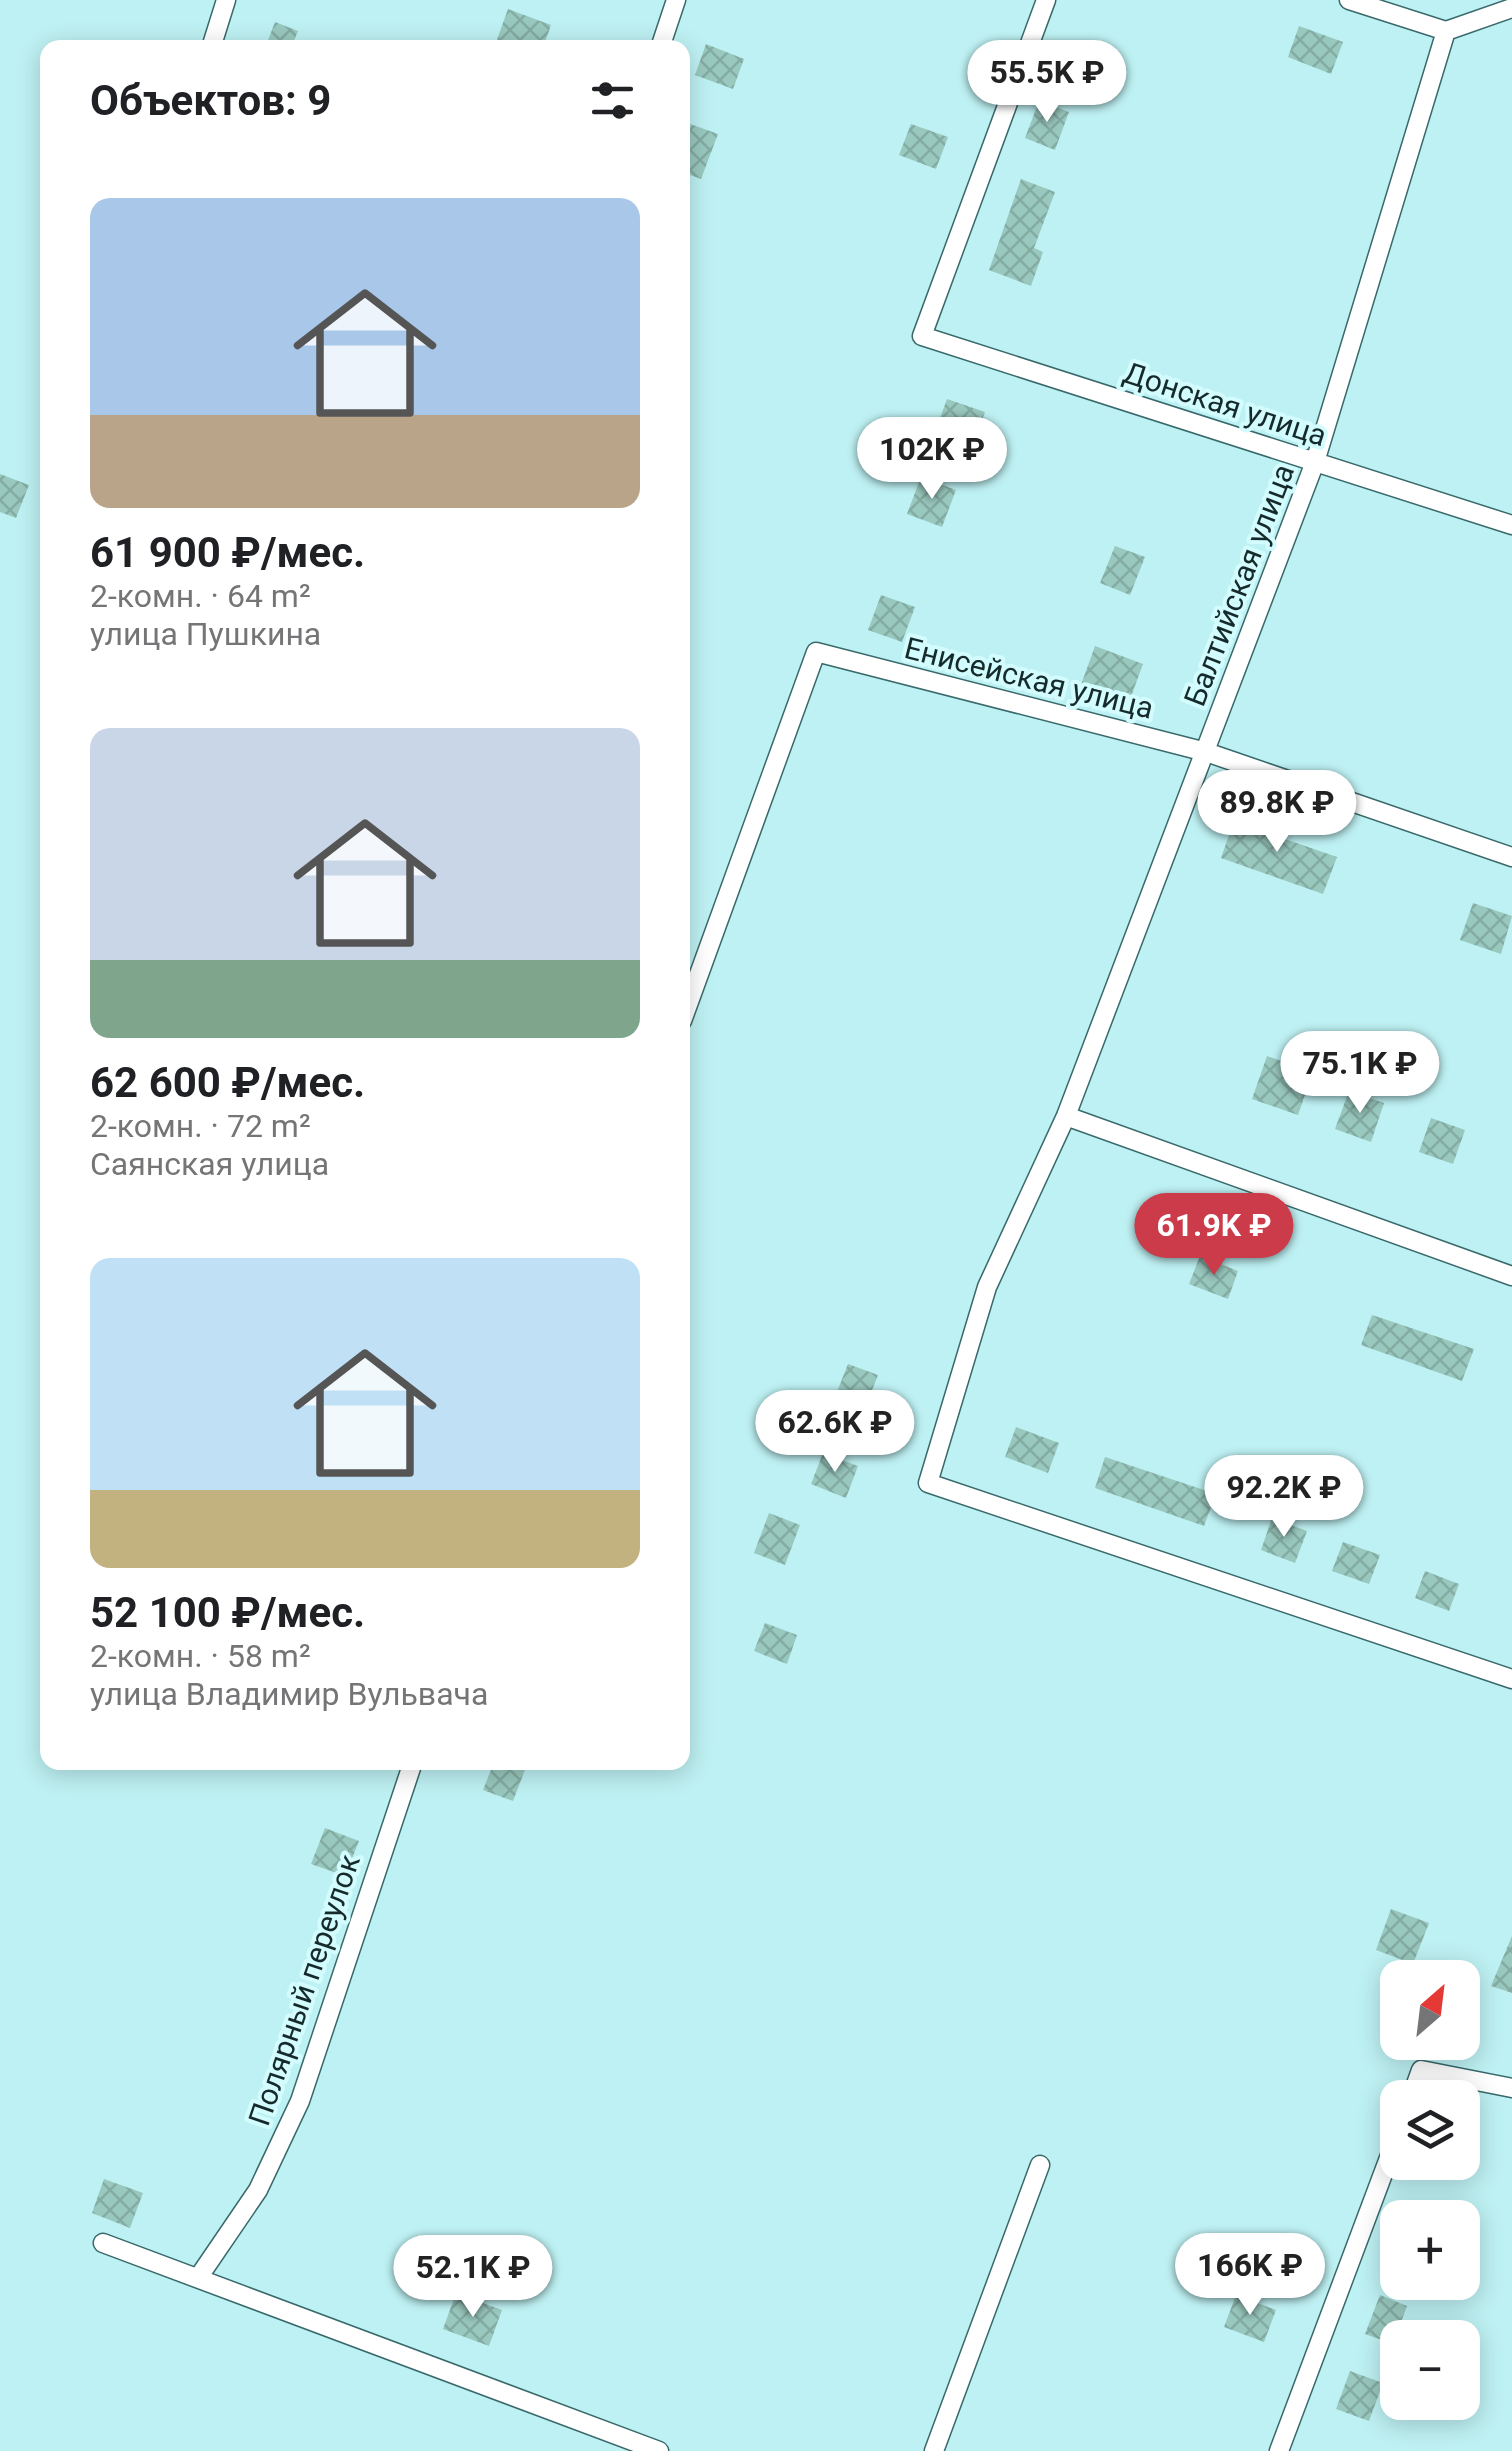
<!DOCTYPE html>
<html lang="ru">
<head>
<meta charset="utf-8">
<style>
	:root { --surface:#fff; --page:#f2f2f2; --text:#202124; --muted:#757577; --accent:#cb3b49 }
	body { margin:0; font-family:Roboto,sans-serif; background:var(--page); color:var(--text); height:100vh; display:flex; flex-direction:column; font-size:38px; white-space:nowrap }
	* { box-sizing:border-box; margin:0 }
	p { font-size:32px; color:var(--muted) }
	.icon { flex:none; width:55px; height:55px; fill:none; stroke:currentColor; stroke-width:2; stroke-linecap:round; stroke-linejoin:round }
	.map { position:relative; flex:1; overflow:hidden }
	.drawer { position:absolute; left:40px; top:40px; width:650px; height:1730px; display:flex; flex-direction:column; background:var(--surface); border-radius:20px; box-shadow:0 5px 25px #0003 }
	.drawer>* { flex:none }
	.needle { width:65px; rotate:28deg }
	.fabs { position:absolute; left:1380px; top:1960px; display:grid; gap:20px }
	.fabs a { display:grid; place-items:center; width:100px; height:100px; border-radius:20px; background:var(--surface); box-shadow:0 5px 25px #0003; font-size:50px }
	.price { position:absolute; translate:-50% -85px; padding:0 22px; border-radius:35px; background:#fff; color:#222; font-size:32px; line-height:65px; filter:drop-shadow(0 2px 5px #0008) }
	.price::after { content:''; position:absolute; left:50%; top:60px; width:30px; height:22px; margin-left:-15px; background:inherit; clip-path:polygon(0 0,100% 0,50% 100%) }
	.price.on { background:var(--accent); color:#fff }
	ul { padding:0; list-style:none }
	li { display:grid; align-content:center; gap:20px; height:530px; padding:0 50px }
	li span { display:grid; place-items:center; height:310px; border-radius:20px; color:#555 }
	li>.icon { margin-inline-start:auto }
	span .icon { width:180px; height:180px; fill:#fffc; stroke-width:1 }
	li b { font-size:42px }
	h2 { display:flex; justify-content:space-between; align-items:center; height:120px; padding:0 50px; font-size:42px }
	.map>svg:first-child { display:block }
</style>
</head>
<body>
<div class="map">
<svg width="1512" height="2451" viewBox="0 0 1512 2451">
	<defs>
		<pattern id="building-cross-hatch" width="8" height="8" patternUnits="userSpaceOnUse" patternTransform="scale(2.5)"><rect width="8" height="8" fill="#99c8be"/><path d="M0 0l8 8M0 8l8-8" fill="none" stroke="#83aca3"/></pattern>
	</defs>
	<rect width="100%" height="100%" fill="#bef1f3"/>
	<!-- building -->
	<path fill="url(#building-cross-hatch)" d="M508,9L551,25L543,48H494Z
		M275,22L298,31L291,48H265Z
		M1299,26L1343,42L1331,74L1288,57Z
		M706,44L744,59L733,89L695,75Z
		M1039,101L1069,112L1055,150L1025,138Z
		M682,121L718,134L701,179L682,172Z
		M911,124L948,137L936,169L899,155Z
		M1021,179L1055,192L1034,248L1043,252L1031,286L989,270Z
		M947,399L985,412L974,442L936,429Z
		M0,474L29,485L16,518L0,512Z
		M921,477L956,490L942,527L907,514Z
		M1115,546L1145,557L1130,595L1100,583Z
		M881,595L915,607L902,642L868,630Z
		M1095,646L1143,664L1125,713L1077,696Z
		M1236,815L1285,832L1282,838L1337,857L1323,894L1221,858Z
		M1473,903L1512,916L1501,954L1460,940Z
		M1267,1056L1313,1072L1298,1115L1252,1099Z
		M1349,1091L1384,1103L1371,1142L1335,1129Z
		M1431,1118L1465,1130L1453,1164L1419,1152Z
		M1200,1256L1238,1271L1228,1299L1189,1284Z
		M1372,1315L1474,1349L1462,1381L1361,1345Z
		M848,1364L878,1375L863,1413L833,1402Z
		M1016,1427L1059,1443L1048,1473L1005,1457Z
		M823,1453L858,1466L846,1498L811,1484Z
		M1105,1457L1216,1494L1204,1526L1095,1488Z
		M769,1513L800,1525L785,1565L754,1553Z
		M1272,1518L1307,1531L1295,1563L1261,1550Z
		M1343,1542L1380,1555L1369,1584L1332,1571Z
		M1425,1571L1459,1584L1449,1611L1415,1598Z
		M765,1623L797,1635L787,1664L754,1651Z
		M494,1762H528L513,1801L483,1790Z
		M325,1828L359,1841L345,1876L311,1864Z
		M1391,1909L1429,1923L1413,1964L1376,1950Z
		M1512,1936V1993L1491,1986Z
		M104,2179L143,2193L130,2228L92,2213Z
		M456,2293L502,2310L489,2346L443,2329Z
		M1236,2295L1276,2310L1264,2342L1224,2327Z
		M1380,2295L1407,2306L1393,2344L1365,2334Z
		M1350,2371L1383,2383L1369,2421L1336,2409Z"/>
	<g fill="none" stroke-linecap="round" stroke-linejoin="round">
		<!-- minor casing -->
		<g stroke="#39696b" stroke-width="21">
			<path id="minor" d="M1046,0L922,336L1512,525
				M1349,0L1446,31L1512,8
				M1446,31L1315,462L1066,1116L987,1287L928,1483L1512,1679
				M211,48L226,0
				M660,48L676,0
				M682,1021L816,652L1206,752L1512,857
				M1066,1116L1512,1276
				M1411,2098L1421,2070L1512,2088
				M103,2243L659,2451
				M198,2278L258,2190L300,2101L413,1762
				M934,2451L1040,2165
				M1279,2451L1398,2134"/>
		</g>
		<!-- minor -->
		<use href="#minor" stroke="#fff" stroke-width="18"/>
	</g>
	<g text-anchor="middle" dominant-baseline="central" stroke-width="8" stroke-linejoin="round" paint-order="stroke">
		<!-- street labels -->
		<g font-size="30" fill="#162a2b" stroke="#d3fcfe">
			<text transform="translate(1225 404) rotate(18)">Донская улица</text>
			<text transform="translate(1239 585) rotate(-69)">Балтийская улица</text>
			<text transform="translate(1029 678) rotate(14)">Енисейская улица</text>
			<text transform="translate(304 1990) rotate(-71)">Полярный переулок</text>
		</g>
	</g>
</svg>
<div class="fabs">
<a><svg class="needle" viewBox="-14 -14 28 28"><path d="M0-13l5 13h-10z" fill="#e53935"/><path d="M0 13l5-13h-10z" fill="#757577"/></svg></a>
<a><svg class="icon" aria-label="layers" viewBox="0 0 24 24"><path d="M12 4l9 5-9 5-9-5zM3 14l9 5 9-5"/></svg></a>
<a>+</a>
<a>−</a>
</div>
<b class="price" style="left:1047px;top:125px">55.5K ₽</b>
<b class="price" style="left:932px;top:502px">102K ₽</b>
<b class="price" style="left:1277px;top:855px">89.8K ₽</b>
<b class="price" style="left:1360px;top:1116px">75.1K ₽</b>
<b class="price on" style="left:1214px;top:1278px">61.9K ₽</b>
<b class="price" style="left:835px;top:1475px">62.6K ₽</b>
<b class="price" style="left:1284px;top:1540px">92.2K ₽</b>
<b class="price" style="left:1250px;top:2318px">166K ₽</b>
<b class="price" style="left:473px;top:2320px">52.1K ₽</b>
<section class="drawer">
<h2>Объектов: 9<svg class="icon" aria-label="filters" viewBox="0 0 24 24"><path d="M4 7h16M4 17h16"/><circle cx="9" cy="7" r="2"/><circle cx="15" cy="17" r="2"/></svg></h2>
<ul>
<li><span style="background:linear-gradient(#a9c7e8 70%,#b9a48a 0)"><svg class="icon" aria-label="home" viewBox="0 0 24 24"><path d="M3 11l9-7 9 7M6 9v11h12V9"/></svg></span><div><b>61 900 ₽/мес.</b><p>2-комн. · 64 m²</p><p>улица Пушкина</p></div></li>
<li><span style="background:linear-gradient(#c9d6e8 75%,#7fa58c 0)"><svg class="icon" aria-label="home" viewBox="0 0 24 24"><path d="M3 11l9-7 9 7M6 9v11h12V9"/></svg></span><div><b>62 600 ₽/мес.</b><p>2-комн. · 72 m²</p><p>Саянская улица</p></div></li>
<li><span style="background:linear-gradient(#bfe0f5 75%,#c2b280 0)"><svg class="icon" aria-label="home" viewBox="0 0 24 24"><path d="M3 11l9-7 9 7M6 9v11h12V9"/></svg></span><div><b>52 100 ₽/мес.</b><p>2-комн. · 58 m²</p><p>улица Владимир Вульвача</p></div></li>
</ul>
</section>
</div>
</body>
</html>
